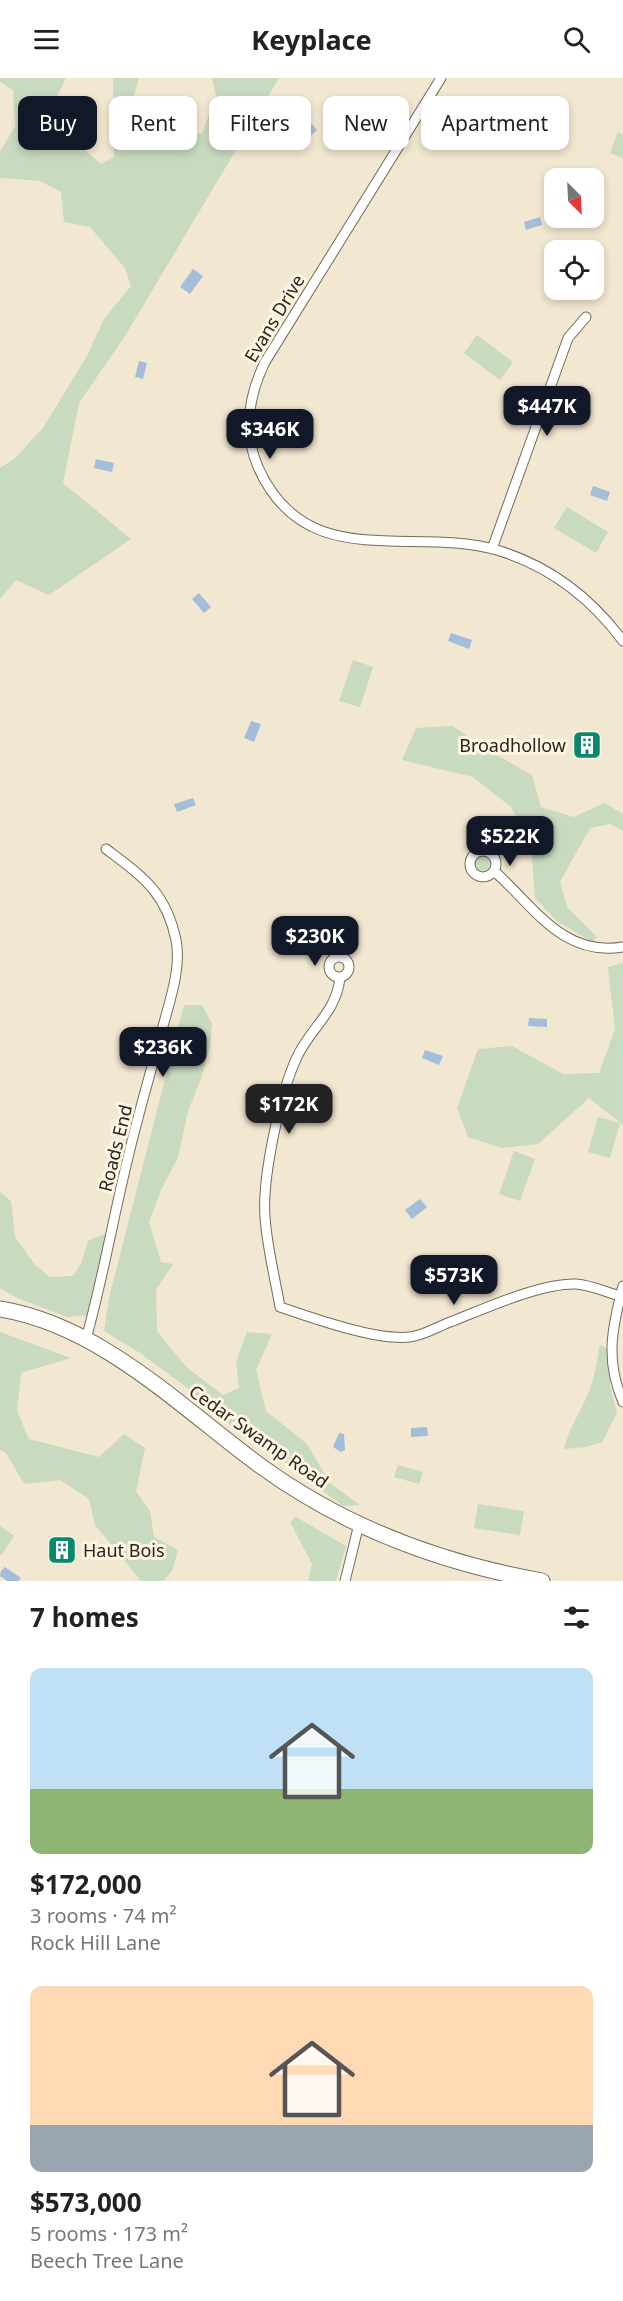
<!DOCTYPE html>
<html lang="en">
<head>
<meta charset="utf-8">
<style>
	:root { --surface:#fff; --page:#f2f2f2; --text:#222; --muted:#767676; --accent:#111827 }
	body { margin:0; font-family:"Noto Sans",sans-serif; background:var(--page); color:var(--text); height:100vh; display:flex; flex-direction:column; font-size:22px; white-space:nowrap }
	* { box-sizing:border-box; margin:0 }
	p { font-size:20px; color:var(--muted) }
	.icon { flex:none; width:33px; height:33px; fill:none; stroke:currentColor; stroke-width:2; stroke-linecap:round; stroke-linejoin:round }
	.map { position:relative; height:1503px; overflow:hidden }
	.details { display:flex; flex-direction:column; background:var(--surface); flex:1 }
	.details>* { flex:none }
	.banner { position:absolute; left:18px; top:18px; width:588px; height:54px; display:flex; gap:12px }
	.needle { width:39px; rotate:156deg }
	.fabs { position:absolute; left:544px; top:90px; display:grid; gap:12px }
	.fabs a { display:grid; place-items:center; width:60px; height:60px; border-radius:12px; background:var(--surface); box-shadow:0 3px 9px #0003; font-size:30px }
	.price { position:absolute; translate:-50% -51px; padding:0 14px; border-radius:12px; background:var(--accent); color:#fff; font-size:20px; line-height:39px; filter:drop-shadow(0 2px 3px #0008) }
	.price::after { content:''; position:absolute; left:50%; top:36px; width:18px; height:14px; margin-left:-9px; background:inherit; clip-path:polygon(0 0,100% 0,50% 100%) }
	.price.current { background:#222; color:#fff }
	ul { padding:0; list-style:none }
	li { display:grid; align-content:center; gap:12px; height:318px; padding:0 30px }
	li span { display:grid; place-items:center; height:186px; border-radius:12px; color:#555 }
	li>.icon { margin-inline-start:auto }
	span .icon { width:108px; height:108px; fill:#fffc; stroke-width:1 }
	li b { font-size:26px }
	h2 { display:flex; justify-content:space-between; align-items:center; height:72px; padding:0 30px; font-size:26px }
	.tag { padding:0 21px; border-radius:12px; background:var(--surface); box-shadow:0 3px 9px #0003; font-size:21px; line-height:54px }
	.tag.current { background:var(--accent); color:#fff }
	header { display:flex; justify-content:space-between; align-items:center; height:78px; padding:0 30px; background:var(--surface); font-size:27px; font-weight:700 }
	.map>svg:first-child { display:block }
</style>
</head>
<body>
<header><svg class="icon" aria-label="menu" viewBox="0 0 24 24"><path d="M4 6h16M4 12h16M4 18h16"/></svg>Keyplace<svg class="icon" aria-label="search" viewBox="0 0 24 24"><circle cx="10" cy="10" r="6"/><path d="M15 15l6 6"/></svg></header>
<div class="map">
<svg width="623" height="1503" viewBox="0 0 623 1503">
	<rect width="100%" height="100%" fill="#f2e7d0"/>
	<!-- green -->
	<path fill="#c8dabf" d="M0,0H66L39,55L74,63L101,86L114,79L113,0H139L122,58L164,65L202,55L216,18L212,0H279L125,258L79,325L63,405L131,461L49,517L16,502L0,521V390L14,381L43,350L87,278L104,241L131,208L125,190L90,149L64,144L61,114L40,103L0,100V74L15,48L13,12L0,4Z
		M618,54L623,56V80L610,75Z
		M477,257L513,284L500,302L464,275Z
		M567,429L608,454L596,475L554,450Z
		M353,582L373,589L360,629L339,623Z
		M452,648L493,675L532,697L541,729L574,739L604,725L623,736V753L610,746L590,750L560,804L567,829L597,859L592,864L557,843L535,820L531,767L511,729L473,699L402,682L416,650Z
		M470 786a12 12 0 1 1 24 0a12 12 0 1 1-24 0Z
		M623,885V1047L589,1020L538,1066L502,1070L468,1059L457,1030L478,971L512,968L563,996L599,995L615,951L608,889Z
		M184,927H202L212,946L210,968L201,1001L188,1033L178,1079L161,1112L149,1144L161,1184L173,1186L156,1212L157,1253L186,1289L223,1317L239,1310L236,1284L247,1254L272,1256L256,1292L266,1333L307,1366L330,1405L360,1427L343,1428L283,1383L234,1350L186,1309L140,1275L104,1253L109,1220Z
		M598,1039L620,1045L610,1080L588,1074Z
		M514,1073L535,1081L520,1123L499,1116Z
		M0,1114L11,1123L15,1159L35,1187L50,1199L73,1198L81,1186L88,1163L106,1155L89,1237L67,1239L17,1220L0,1210Z
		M0,1254L71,1280L21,1295L17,1333L29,1361L99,1379L124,1356L145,1370L136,1413L150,1433L154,1459L178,1472L172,1493L163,1503H141L95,1447L89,1421L60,1402L24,1406L6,1375L0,1372Z
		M600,1267L612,1273L610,1308L617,1335L602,1364L586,1369L564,1371C569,1348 585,1328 592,1305C596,1293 597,1279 600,1267Z
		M398,1387L423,1394L419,1406L394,1399Z
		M478,1426L524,1433L520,1457L474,1450Z
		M296,1439L346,1468L336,1503H308L312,1486L290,1444Z
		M0,1448L14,1458L1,1478L0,1477Z"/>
	<!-- water -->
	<path fill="#a4bed9" d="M310,44L317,52L304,64L297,57Z
		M520,51L530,54L524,72L514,69Z
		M540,139L542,147L526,152L524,144Z
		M193,191L203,198L190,216L180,209Z
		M139,283L147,285L143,301L135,299Z
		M96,381L114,385L112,394L94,390Z
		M593,408L610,414L607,423L590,417Z
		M199,515L211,529L204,535L192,521Z
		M451,555L472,562L469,571L448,563Z
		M251,643L261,646L254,664L244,660Z
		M193,720L196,727L177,734L174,726Z
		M529,940L547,941V949L528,948Z
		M425,972L443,978L439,987L422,980Z
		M420,1121L427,1129L412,1141L405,1132Z
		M427,1349L428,1358L411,1359V1350Z
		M339,1355L344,1356L345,1372L341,1374L333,1369Z
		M5,1489L21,1500L19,1503H7L0,1498L1,1493Z"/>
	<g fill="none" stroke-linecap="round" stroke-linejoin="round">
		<!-- street casing -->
		<g stroke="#756c58" stroke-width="11">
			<path id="street" d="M441,0L265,284C249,317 243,354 258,389C306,498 413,446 500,473C551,489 591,520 623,563
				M492,471L568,260L586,239
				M470 786a13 13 0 1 1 26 0a13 13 0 1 1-26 0Z
				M494,793C534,828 562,879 623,869
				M329 889a10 10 0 1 1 20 0a10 10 0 1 1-20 0Z
				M340,900C336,935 311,949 297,979C280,1015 262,1100 265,1139C267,1169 275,1200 280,1229C312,1240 377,1263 410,1259C426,1257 438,1248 453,1243C486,1230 541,1205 576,1206C591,1207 606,1214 620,1218
				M623,1208C612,1250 605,1282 623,1324
				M86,1261C102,1204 112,1146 126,1088C136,1044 149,1000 161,956C168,927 182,892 176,862C166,814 143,799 106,771
				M345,1503L359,1446"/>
		</g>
		<!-- primary casing -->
		<g stroke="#756c58" stroke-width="17">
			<path id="primary" d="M0,1231C102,1248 181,1330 262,1389C345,1449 441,1485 542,1503"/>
		</g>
		<!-- street -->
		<use href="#street" stroke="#fff" stroke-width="9"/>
		<!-- primary -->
		<use href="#primary" stroke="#fff" stroke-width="15"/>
	</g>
	<!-- icons -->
	<defs>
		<g id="building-square" transform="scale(1.5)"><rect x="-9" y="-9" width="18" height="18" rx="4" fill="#08896d" stroke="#fdf5e2"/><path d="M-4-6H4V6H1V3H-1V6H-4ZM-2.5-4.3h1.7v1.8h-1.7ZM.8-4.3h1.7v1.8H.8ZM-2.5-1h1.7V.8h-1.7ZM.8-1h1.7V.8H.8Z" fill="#fff"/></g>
	</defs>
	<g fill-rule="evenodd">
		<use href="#building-square" x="587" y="667"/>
		<use href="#building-square" x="62" y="1472"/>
	</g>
	<g text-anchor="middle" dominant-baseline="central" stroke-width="6" stroke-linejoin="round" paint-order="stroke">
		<!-- street labels -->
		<g font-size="18" fill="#29251d" stroke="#fdf5e2">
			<text transform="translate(274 240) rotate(-59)">Evans Drive</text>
			<text transform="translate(115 1070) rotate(-76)">Roads End</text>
			<text transform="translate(259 1358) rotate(35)">Cedar Swamp Road</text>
		</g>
		<!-- poi labels -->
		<g font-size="18" fill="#29251d" stroke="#fdf5e2" text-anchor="end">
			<text x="566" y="667">Broadhollow</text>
			<text x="83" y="1472" text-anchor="start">Haut Bois</text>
		</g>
	</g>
</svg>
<div class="fabs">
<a><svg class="needle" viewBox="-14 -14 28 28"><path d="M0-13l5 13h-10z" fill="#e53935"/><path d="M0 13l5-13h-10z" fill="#767676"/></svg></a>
<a><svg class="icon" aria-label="locate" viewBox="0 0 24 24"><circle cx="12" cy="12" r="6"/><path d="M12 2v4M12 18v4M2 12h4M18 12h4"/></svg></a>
</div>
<b class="price" style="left:547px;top:359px">$447K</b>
<b class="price" style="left:270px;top:382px">$346K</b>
<b class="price" style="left:510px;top:789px">$522K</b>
<b class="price" style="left:315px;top:889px">$230K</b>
<b class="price" style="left:163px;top:1000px">$236K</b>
<b class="price current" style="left:289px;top:1057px">$172K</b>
<b class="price" style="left:454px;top:1228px">$573K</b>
<div class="banner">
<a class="tag current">Buy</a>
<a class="tag">Rent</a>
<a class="tag">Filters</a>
<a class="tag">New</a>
<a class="tag">Apartment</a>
</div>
</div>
<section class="details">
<h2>7 homes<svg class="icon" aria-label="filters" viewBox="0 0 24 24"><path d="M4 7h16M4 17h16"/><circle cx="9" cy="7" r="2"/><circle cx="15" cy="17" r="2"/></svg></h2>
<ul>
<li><span style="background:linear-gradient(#bfe0f5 65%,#8fb573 0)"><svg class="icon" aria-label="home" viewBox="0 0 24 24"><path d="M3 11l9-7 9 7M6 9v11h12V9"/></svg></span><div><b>$172,000</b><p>3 rooms · 74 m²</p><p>Rock Hill Lane</p></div></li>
<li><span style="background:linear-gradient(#ffd9b3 75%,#9aa5b1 0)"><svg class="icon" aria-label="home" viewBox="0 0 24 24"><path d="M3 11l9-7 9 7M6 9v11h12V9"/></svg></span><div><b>$573,000</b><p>5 rooms · 173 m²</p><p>Beech Tree Lane</p></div></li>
</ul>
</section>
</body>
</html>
